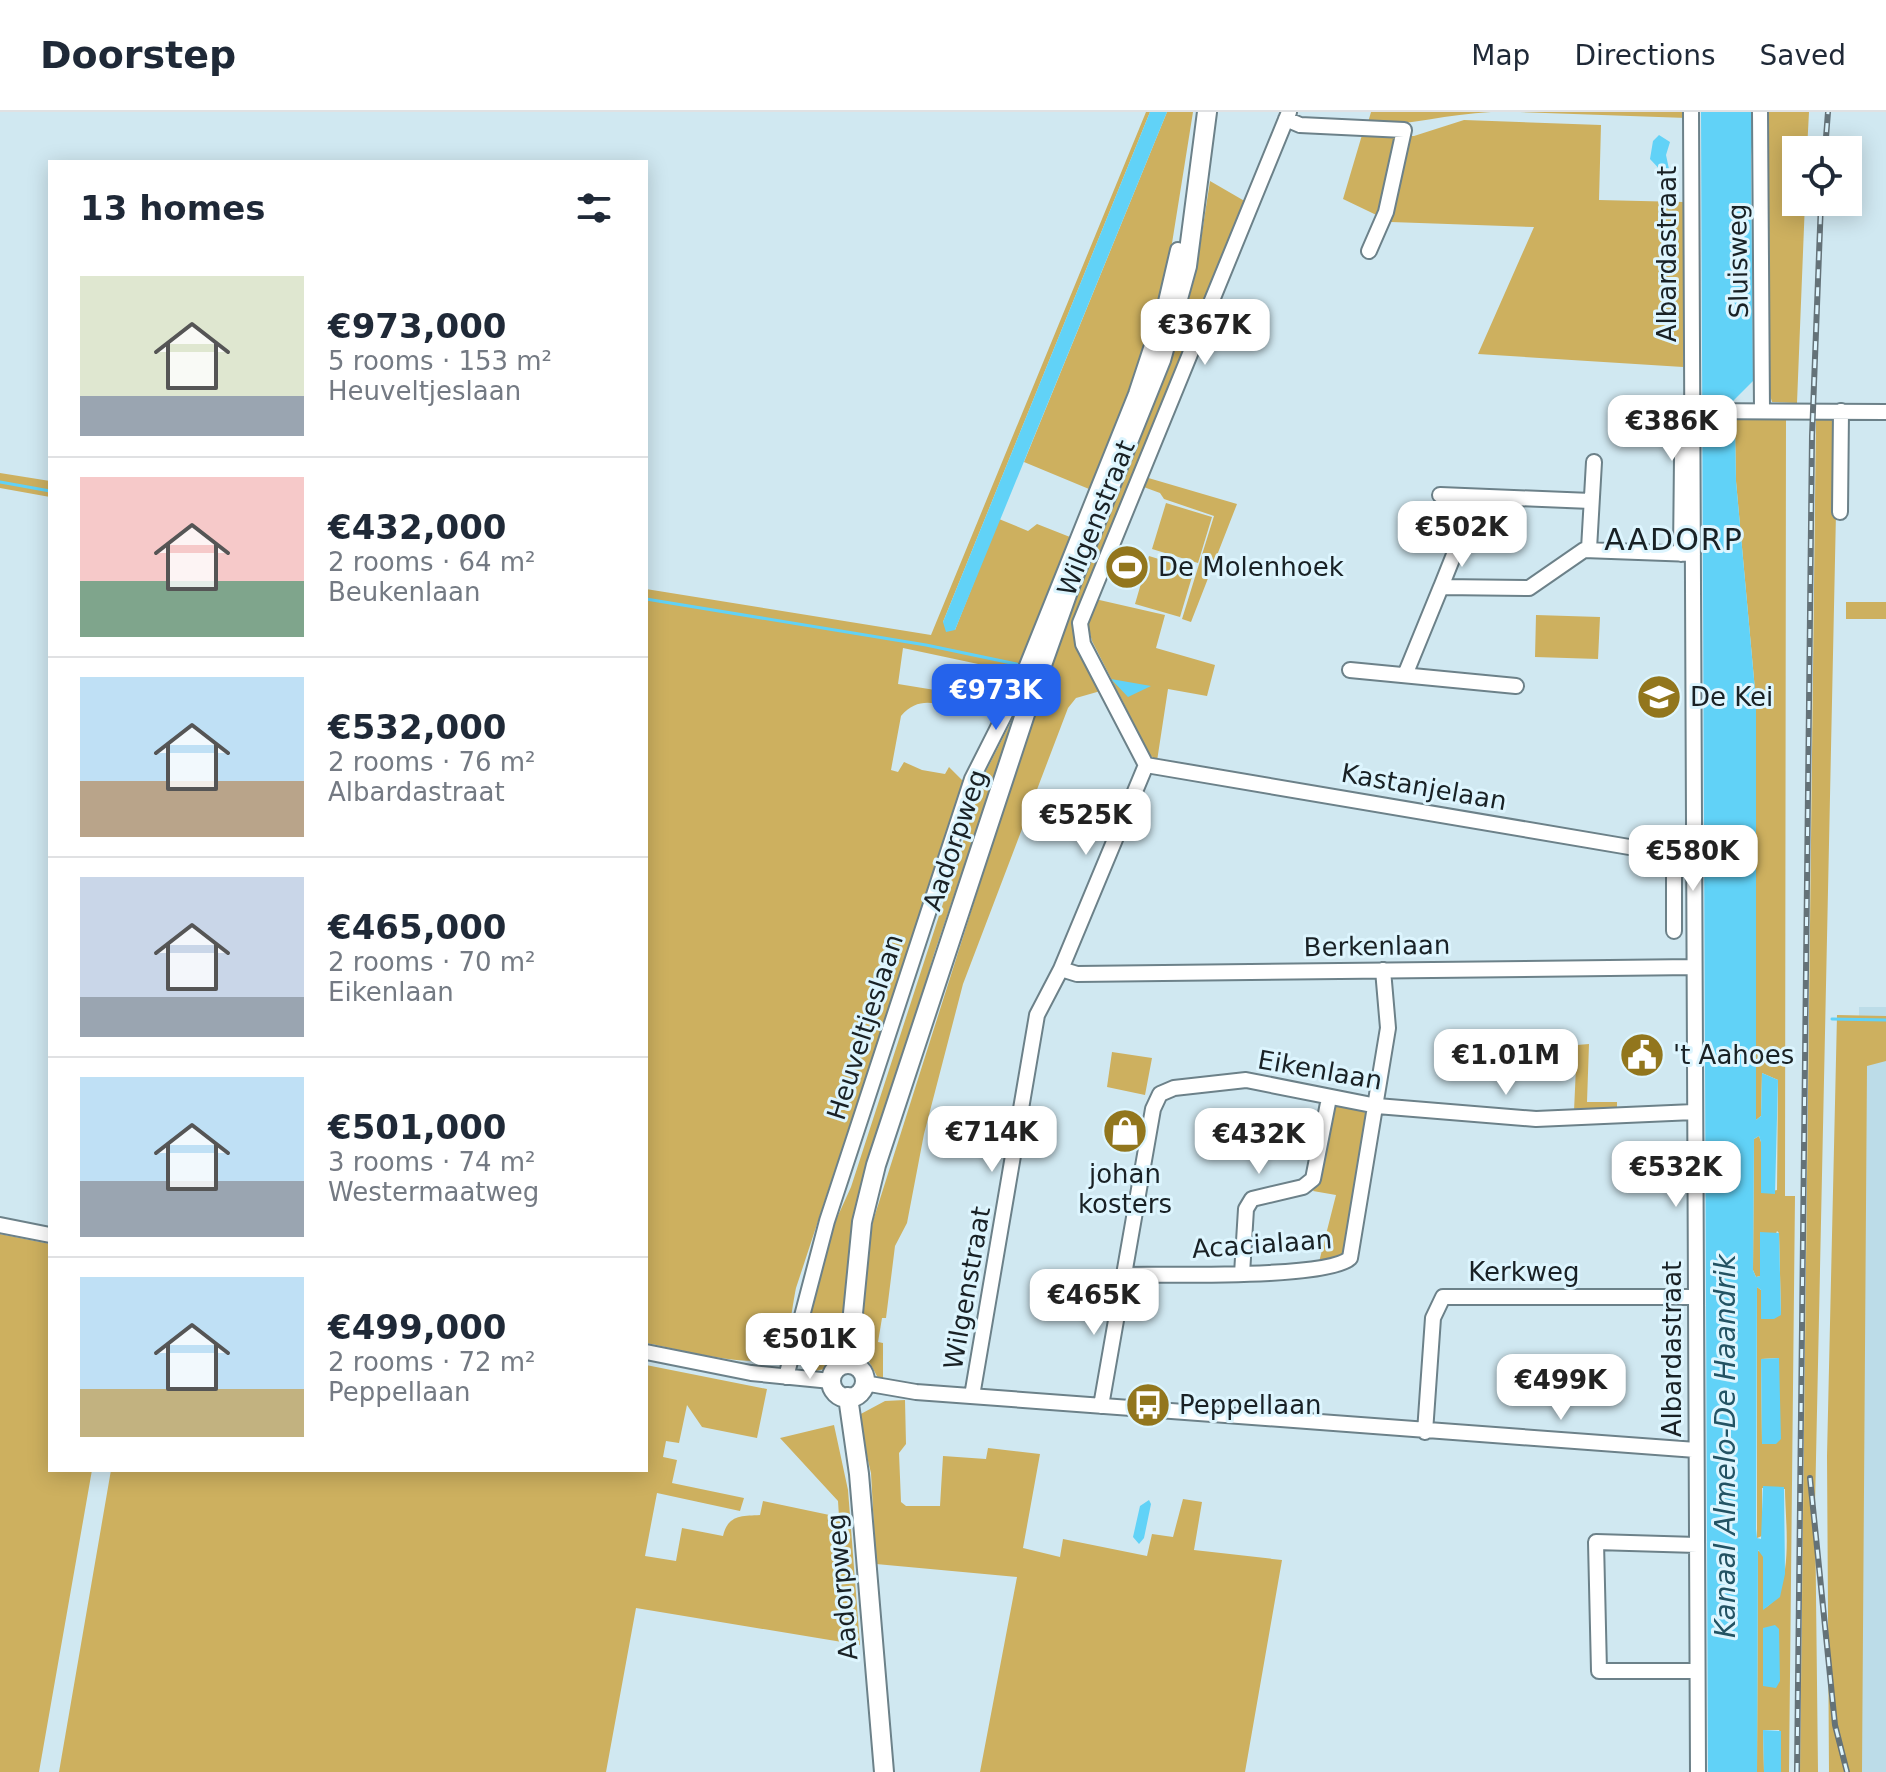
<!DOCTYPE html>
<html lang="en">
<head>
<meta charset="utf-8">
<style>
	:root { --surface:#fff; --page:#f6f6f7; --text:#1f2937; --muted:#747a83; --line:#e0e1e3; --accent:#2563eb }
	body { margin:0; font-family:"DejaVu Sans",sans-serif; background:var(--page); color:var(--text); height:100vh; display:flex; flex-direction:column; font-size:30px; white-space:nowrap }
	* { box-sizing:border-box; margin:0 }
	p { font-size:26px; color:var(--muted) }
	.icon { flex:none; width:44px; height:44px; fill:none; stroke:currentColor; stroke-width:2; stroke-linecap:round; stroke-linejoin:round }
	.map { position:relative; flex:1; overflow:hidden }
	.panel { position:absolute; left:48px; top:48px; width:600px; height:1312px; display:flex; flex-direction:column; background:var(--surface); border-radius:0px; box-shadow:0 4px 20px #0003 }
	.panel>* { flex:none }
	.controls { position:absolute; left:1782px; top:24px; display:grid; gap:16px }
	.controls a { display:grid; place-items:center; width:80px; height:80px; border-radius:0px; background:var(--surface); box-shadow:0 4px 20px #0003; font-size:40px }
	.price { position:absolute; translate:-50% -68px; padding:0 18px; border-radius:16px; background:#fff; color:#222; font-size:26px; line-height:52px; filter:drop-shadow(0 2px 4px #0008) }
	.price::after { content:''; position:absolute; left:50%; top:48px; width:24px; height:18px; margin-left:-12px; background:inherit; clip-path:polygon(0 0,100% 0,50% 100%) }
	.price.active { background:var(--accent); color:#fff }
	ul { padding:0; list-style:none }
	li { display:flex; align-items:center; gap:24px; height:200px; padding:0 32px }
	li+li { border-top:2px solid var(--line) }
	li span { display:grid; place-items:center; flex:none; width:224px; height:160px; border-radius:0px; color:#555 }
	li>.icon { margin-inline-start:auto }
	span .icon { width:96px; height:96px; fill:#fffc; stroke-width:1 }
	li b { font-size:34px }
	h2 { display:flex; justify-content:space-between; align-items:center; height:96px; padding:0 32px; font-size:34px }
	header { display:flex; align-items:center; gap:48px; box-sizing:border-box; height:112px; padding:0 40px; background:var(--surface); border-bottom:2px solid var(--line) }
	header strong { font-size:38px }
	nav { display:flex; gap:44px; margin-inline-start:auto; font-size:28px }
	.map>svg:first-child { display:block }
</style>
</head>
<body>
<header>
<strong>Doorstep</strong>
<nav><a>Map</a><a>Directions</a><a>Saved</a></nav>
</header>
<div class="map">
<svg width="1886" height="1660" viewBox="0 0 1886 1660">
	<rect width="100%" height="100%" fill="#d0e8f1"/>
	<!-- built -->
	<path fill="#bcdce8" d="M1859,895H1886V1660H1855Z"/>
	<!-- green -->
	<path fill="#cdb05f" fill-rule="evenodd" d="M1146,0H1150L943,510L955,518L999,407L1028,419L1037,412L1070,425L1020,561L903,536L898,572L941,579L944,575L970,583L959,598C937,591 918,584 901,604L891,658L898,660L904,650L922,658L945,662L949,655L963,669L796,1176C792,1194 790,1227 778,1242C763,1261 670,1235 646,1231V477L931,523Z
		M1167,0H1193L1165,175L1141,249L1089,377L1024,350Z
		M1371,0H1491C1448,2 1410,13 1367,14Z
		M1520,0H1687V6Z
		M1768,0H1809L1807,38H1796V90H1805L1797,291L1772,290L1770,283Z
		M1464,8L1601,13L1599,88L1683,90V255L1478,242L1534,115L1391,110L1343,87L1362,23L1414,24Z
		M1210,69L1248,91L1078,500L1104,578L1076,586L1068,596L963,872L924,1022L907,1111L895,1134L886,1206H882L878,1230L883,1231V1269L878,1266L860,1233L864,1164L873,1109L1021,642L1072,496L1179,224L1196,160Z
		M1730,306H1786L1785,1084H1795L1789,1660H1781V1622L1779,1618H1763L1764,1660H1757L1758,1439L1763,1440V1497C1796,1482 1785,1409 1785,1377L1762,1376V1424L1757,1426V1175L1761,1178V1206L1781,1202L1779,1121L1777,1119L1760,1164L1756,1165L1753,1158L1754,1027L1759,1024L1761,1030V1081L1777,1078L1778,968L1762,961L1761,1004L1756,1008V589L1736,369L1735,315ZM1779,1246L1762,1332L1761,1247Z
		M1816,306H1838L1815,1394L1818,1660H1800Z
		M0,361L50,369V385L0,376Z
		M1145,365L1237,392L1191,510L1182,507L1214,404L1164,387L1160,381L1141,374Z
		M1166,391L1212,405L1198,451L1152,437Z
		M1149,444L1194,458L1180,505L1135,492Z
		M1095,487L1165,503L1156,536L1215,553L1207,584L1168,577L1157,649L1150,643L1092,529L1087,510Z
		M1846,490H1886V507H1846Z
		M1536,503L1600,505L1598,547L1535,545Z
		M1016,600L934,842L853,1116L841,1232L799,1233L836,1108L851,1075L986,659Z
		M1837,903L1886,904V949L1867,954L1862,1660H1829L1827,1344Z
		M1589,932L1587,990H1617V999H1574L1577,933Z
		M1112,940L1152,946L1145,983L1107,975Z
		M1337,992L1363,997L1366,1003L1348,1132L1344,1143L1319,1150L1336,1083L1313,1079L1322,1064L1332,1001Z
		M0,1122L50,1132V1358H92L39,1660H0Z
		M797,1242H840L829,1256L811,1260L801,1253Z
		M646,1253L767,1277L757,1326L702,1315L687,1293L679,1331L666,1329L663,1345L677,1348L672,1371L744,1386L740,1399L657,1381L645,1444L676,1449L682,1416L723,1424C728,1403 741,1404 760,1403L763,1389L839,1405L838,1389L780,1326L834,1313L848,1378L860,1533L636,1496L606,1660H59L111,1358H646Z
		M905,1288L906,1332L899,1341L901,1390L906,1394H940L943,1344L986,1347L988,1336L1040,1342L1023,1436L1060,1445L1063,1427L1147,1444L1152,1422L1173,1425L1183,1387L1202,1390L1194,1438L1282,1448L1245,1660H980L1017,1465L876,1452L871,1361L857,1304L885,1289Z"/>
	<!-- water -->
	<path fill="#61d2f7" d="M1150,0H1167L955,518L946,520L943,510Z
		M1701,0H1754V6L1751,44L1753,269L1730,292L1726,306L1735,315L1736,369L1756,589V1008L1761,1004L1762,961L1778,968L1775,1082L1761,1081V1030L1759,1024L1754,1027L1753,1158L1756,1165L1760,1164V1120L1779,1121L1781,1203L1774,1207H1761V1178L1757,1175L1756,1417L1757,1426L1761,1427L1763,1374L1784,1375L1785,1462L1780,1485L1763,1498V1445L1758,1438L1757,1660H1708Z
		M1659,23L1670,30L1666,43L1669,57L1664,62L1650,47L1653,29Z
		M1111,567L1151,574L1128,585Z
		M1779,1246L1781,1327L1776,1332H1762L1761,1247Z
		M1149,1388L1151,1392L1144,1426L1139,1432L1133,1425L1140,1394Z
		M1775,1513L1779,1517L1780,1569L1776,1576L1763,1574V1516Z
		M1763,1618L1781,1619V1660H1764Z"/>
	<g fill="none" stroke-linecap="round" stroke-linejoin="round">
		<!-- stream -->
		<path stroke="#61d2f7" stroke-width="3" d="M0,370L50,379
			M646,487L926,533L1021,553
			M1832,907L1886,908"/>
		<!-- minor casing -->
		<g stroke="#6c8189" stroke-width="18">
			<path id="minor" d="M1691,0L1698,1660
				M1760,0L1762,298
				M1286,7L1300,13L1404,18L1386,100L1369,139
				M1691,299L1886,300
				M1440,383L1591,389
				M1840,400L1841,299
				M1589,437L1594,350
				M1681,442L1682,345L1691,333
				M1441,475L1477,385
				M1350,558L1516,574
				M1405,563L1441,475L1529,476L1584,438L1693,442
				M1146,653L1083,532L1080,511L1289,0
				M1146,653L1694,746
				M1674,743V819
				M1061,857L1077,862L1694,855
				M0,1113L50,1123
				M1242,1162L1246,1097L1252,1087L1303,1075L1313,1067L1329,986
				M1124,1163C1162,1162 1328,1167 1350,1146L1388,916L1383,858
				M646,1240L751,1261L831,1269
				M786,1265L827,1109L972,667L1018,576L1136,282L1165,194L1178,138
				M864,1271L916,1280L1696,1338
				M972,1284L1037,903L1061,857L1146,653
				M1101,1294L1153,997L1160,982L1174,976L1246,968L1377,994L1536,1007L1694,1000
				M1425,1320L1433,1206L1443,1185H1695
				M1697,1433L1596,1430L1599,1559H1697"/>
		</g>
		<!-- major casing -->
		<g stroke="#6c8189" stroke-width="22">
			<path id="major" d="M848,1252L862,1110L876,1053L1032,581L1070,474L1161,248L1187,154L1207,0
				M831 1269a17 17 0 1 1 34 0a17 17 0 1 1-34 0Z
				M848,1285L859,1362L884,1660"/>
		</g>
		<!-- minor -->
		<use href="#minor" stroke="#fff" stroke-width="14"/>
		<!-- major -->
		<use href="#major" stroke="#fff" stroke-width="18"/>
		<!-- rail casing -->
		<g stroke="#647278" stroke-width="6">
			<path id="rail" d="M1825,38L1828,0
				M1810,1366L1835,1613L1847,1660
				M1797,1660L1812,324L1821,90"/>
		</g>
		<!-- rail -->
		<use href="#rail" stroke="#ddf5fe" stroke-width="3" stroke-dasharray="9" stroke-linecap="butt"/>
	</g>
	<!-- icons -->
	<defs>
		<g id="stadium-disc" transform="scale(2.3)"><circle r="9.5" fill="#92761d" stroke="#ddf5fe"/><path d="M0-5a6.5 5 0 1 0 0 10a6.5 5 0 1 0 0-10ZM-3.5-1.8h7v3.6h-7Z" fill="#fff"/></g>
		<g id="school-disc" transform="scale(2.3)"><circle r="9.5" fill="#92761d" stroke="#ddf5fe"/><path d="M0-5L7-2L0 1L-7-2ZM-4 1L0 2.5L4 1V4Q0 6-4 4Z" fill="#fff"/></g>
		<g id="civic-disc" transform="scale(2.3)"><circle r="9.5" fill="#92761d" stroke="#ddf5fe"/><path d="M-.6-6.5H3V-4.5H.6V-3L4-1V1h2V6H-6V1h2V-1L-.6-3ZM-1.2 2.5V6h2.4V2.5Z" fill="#fff"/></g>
		<g id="shop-disc" transform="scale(2.3)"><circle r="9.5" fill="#92761d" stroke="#ddf5fe"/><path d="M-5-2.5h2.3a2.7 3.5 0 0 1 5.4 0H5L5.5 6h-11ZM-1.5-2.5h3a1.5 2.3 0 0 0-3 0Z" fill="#fff"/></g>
		<g id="bus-disc" transform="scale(2.3)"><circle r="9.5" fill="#92761d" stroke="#ddf5fe"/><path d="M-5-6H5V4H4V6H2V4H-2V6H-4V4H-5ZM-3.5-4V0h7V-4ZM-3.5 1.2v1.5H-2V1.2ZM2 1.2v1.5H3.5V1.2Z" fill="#fff"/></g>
	</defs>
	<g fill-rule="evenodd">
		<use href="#stadium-disc" x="1127" y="455"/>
		<use href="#school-disc" x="1659" y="585"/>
		<use href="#civic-disc" x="1642" y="943"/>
		<use href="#shop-disc" x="1125" y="1019"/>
		<use href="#bus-disc" x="1148" y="1293"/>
	</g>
	<g text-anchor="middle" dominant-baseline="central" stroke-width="6" stroke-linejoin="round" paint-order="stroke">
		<!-- street labels -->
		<g font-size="26" fill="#192125" stroke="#ddf5fe">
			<text transform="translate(1667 142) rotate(-90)">Albardastraat</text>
			<text transform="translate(1738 149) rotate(-91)">Sluisweg</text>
			<text transform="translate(1096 406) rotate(-68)">Wilgenstraat</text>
			<text transform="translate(1424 675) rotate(10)">Kastanjelaan</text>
			<text transform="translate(955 728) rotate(-71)">Aadorpweg</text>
			<text transform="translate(1377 834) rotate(-1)">Berkenlaan</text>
			<text transform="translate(865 915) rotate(-72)">Heuveltjeslaan</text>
			<text transform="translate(1320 958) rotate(10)">Eikenlaan</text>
			<text transform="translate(1262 1132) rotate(-4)">Acacialaan</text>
			<text x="1524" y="1160">Kerkweg</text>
			<text transform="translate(967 1176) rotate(-80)">Wilgenstraat</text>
			<text transform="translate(1672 1237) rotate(-90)">Albardastraat</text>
			<text transform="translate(842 1475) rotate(-95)">Aadorpweg</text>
		</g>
		<!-- poi labels -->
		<g font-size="26" fill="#192125" stroke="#ddf5fe" text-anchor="start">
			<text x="1158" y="455">De Molenhoek</text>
			<text x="1690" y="585">De Kei</text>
			<text x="1673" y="943">'t Aahoes</text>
			<text x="1125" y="1062" text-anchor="middle">johan<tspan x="1125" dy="30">kosters</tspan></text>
			<text x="1179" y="1293">Peppellaan</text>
		</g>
		<!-- water labels -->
		<g font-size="28" font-style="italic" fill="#235363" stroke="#ddf5fe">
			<text transform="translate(1725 1334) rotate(-90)">Kanaal Almelo-De Haandrik</text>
		</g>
		<!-- quarter labels -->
		<g font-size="30" letter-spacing="2" fill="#192125" stroke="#ddf5fe">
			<text x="1674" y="427">AADORP</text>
		</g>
	</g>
</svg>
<div class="controls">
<a><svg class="icon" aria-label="locate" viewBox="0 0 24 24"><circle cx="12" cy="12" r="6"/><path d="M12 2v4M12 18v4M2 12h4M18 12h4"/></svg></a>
</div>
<b class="price" style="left:1205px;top:255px">€367K</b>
<b class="price" style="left:1672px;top:351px">€386K</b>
<b class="price" style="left:1462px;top:457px">€502K</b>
<b class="price active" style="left:996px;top:620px">€973K</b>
<b class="price" style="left:1086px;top:745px">€525K</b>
<b class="price" style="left:1693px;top:781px">€580K</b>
<b class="price" style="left:1506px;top:985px">€1.01M</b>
<b class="price" style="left:992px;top:1062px">€714K</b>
<b class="price" style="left:1259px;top:1064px">€432K</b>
<b class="price" style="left:1676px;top:1097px">€532K</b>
<b class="price" style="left:1094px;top:1225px">€465K</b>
<b class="price" style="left:810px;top:1269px">€501K</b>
<b class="price" style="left:1561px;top:1310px">€499K</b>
<section class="panel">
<h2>13 homes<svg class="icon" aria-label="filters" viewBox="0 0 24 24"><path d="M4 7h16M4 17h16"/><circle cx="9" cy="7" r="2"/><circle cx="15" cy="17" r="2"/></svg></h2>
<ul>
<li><span style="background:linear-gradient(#dfe7d0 75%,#9aa5b1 0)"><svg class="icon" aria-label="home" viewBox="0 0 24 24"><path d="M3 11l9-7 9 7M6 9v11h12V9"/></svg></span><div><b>€973,000</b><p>5 rooms · 153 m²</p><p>Heuveltjeslaan</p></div></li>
<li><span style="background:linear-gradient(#f6c9c9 65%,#7fa58c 0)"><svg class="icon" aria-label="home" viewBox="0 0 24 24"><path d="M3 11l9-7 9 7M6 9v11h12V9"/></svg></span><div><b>€432,000</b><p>2 rooms · 64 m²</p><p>Beukenlaan</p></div></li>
<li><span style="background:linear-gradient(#bfe0f5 65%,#b9a48a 0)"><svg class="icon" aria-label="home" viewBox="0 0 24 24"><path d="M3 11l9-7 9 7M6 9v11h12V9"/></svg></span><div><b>€532,000</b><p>2 rooms · 76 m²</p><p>Albardastraat</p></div></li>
<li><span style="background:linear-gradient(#c9d6e8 75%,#9aa5b1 0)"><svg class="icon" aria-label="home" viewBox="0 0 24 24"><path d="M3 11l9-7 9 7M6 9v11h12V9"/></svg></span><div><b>€465,000</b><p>2 rooms · 70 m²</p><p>Eikenlaan</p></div></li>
<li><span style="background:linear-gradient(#bfe0f5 65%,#9aa5b1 0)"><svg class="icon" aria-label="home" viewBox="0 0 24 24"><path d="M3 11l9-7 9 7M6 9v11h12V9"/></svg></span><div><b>€501,000</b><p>3 rooms · 74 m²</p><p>Westermaatweg</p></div></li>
<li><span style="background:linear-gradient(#bfe0f5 70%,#c2b280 0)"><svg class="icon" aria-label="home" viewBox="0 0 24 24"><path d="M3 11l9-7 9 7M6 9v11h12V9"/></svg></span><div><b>€499,000</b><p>2 rooms · 72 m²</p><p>Peppellaan</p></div></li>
</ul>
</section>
</div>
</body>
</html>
